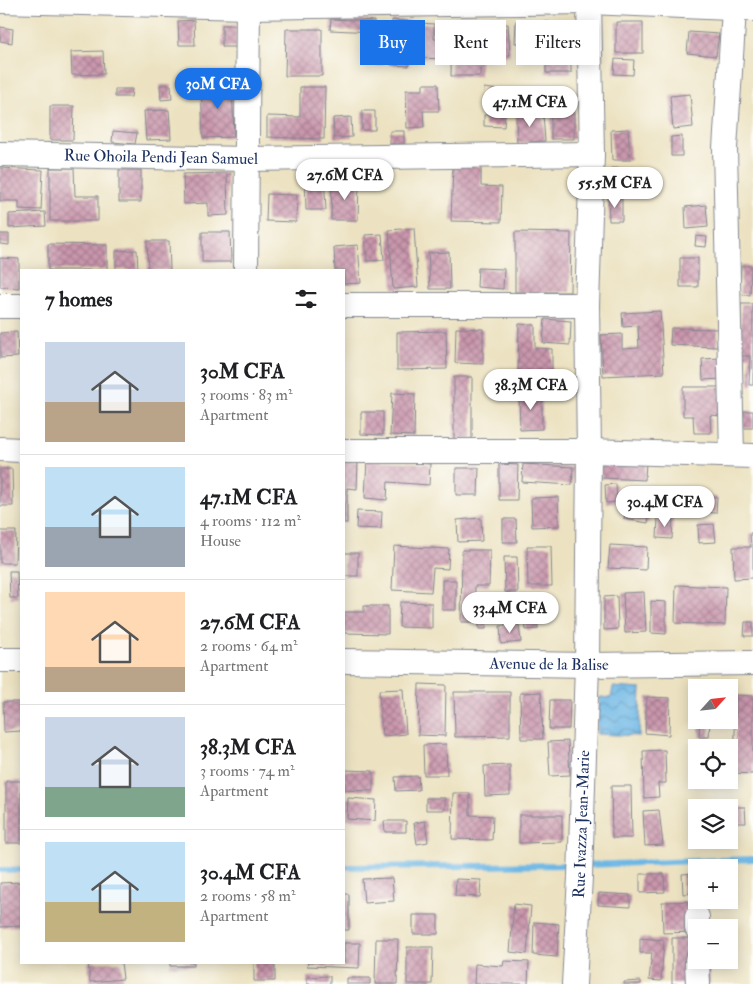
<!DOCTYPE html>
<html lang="en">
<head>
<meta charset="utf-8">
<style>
	:root { --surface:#fff; --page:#f6f6f6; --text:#202124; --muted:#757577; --line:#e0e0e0; --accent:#1a73e8 }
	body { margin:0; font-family:"IM FELL Double Pica",serif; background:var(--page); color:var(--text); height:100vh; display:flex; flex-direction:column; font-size:19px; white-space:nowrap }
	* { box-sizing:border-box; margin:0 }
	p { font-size:16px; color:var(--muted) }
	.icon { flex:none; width:28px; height:28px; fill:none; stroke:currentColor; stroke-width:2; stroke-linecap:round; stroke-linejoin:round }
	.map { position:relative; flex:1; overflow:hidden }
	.details { position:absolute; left:20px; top:269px; width:325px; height:695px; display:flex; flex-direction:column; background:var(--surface); border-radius:0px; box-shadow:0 2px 12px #0003 }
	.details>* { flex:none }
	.top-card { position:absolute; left:360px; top:20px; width:318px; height:45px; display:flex; gap:10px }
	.needle { width:32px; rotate:63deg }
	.tools { position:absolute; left:688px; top:679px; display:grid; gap:10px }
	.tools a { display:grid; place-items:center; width:50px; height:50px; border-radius:0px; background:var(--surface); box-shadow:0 2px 12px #0003; font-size:25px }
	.price { position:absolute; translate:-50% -42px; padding:0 11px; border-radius:18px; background:#fff; color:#222; font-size:16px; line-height:32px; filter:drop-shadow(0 1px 2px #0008) }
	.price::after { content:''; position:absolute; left:50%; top:30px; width:15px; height:11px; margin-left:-8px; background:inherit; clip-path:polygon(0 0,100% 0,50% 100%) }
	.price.current { background:var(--accent); color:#fff }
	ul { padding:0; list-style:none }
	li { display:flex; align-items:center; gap:15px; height:125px; padding:0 25px }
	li+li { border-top:1px solid var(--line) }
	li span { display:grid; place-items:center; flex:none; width:140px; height:100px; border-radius:0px; color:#555 }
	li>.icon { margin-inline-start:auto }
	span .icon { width:60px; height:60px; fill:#fffc; stroke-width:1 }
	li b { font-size:21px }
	h2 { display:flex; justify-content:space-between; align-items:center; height:60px; padding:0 25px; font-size:21px }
	.tag { padding:0 18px; border-radius:0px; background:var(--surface); box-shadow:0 2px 12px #0003; font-size:18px; line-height:45px }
	.tag.current { background:var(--accent); color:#fff }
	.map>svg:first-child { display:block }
</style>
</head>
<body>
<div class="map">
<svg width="753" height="984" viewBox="0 0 753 984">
	<defs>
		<pattern id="water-waves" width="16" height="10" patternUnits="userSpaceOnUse" patternTransform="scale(1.25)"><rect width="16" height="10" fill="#6db7e5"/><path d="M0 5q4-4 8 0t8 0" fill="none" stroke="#5995bd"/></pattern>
		<pattern id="building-cross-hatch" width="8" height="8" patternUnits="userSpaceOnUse" patternTransform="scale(1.25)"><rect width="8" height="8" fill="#ca96ac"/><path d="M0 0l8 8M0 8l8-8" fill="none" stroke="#a37b8f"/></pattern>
	</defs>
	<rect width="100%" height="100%" fill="#fdfcf7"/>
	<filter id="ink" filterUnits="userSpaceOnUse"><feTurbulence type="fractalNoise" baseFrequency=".02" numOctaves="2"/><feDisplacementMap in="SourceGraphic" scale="10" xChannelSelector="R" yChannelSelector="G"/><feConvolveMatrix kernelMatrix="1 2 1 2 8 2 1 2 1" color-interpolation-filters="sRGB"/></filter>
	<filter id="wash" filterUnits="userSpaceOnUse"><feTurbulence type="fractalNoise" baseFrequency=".0096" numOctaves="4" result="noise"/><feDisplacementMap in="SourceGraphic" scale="20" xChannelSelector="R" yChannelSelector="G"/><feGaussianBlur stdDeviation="1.12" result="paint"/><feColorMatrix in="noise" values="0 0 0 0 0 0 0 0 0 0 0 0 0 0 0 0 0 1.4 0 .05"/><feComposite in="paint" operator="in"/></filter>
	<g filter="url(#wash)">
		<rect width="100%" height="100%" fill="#ece2c1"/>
		<!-- water -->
		<path fill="url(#water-waves)" stroke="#4473a2" d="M613,687L641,689L639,736L597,734L600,697L611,698Z"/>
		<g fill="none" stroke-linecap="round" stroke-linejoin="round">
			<!-- stream -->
			<path stroke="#6db7e5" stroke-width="6" d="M585,865L753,859
				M344,867L575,865
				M0,870H21"/>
		</g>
		<g id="blocks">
			<!-- building -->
			<path fill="url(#building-cross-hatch)" d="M331,19L374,21V32L330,30Z
				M194,20L195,45H179L178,21Z
				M392,20L411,21L409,66L391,65Z
				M452,21L481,22L480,76H451Z
				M516,21L550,22L549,45L515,43Z
				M616,22H643V53H616Z
				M420,23L434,24V39H446L445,59L419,58Z
				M508,24L510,55L492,57L489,26Z
				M222,25H236V47H222Z
				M0,27L13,29L12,43L0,41Z
				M286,29H322V76H285Z
				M689,32L719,34L716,56L687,53Z
				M384,47V64H377L376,48Z
				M103,51L104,74L72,75L71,52Z
				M546,54L571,55V73H546Z
				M615,59L634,60L633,75L614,74Z
				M232,83L234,137L203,138L201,84Z
				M423,84H438L439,111H423L424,127L407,128L406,90H423Z
				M160,85H171L172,99L161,100Z
				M300,87H325L324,139L267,137V116L300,117Z
				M484,88L508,91L507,102L483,99Z
				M115,89H132L131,97H115Z
				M690,94L693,127L673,129L670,96Z
				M50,106H74L73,140H50Z
				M551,109H574V139H551Z
				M169,110L171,139L146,140L144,111Z
				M362,111H375V130H362Z
				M543,114L545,141L517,143L516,115Z
				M484,115H505L504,127L484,126Z
				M351,117L352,137L334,138L333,118Z
				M628,129L630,160H612L611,130Z
				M113,131L137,133L135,144L112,142Z
				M390,131H404V144H390Z
				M682,136V156H671V137Z
				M453,165L481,166V186L502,187L501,222L451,221Z
				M0,168L43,170L41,210L19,209V201H0Z
				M50,168H74L75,196H98V221H50Z
				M611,168L636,169V190H611Z
				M119,170H141V202H119Z
				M227,173L228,215L208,216V203L184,204L183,174Z
				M324,174L326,210H306L305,175Z
				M332,181H359L358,220H331Z
				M267,194L297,195L296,222L266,221Z
				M608,198H622V221H609Z
				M706,205L708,227L686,229L685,207Z
				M45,212L46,226L9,228V214Z
				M414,228L418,287L393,289L389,230Z
				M202,232H230L231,262H202Z
				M515,232L571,233L570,292H515Z
				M0,234H9V245L0,244Z
				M382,234L384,260L367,261L365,235Z
				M696,236L707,237L706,247L695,246Z
				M147,241H169L170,270H148Z
				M48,244L107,245V270H48Z
				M358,245L361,283L344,284V270H335L334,247Z
				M137,250L138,270H116V251Z
				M449,252L450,289H430L428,253Z
				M0,258L19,259V288L0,287Z
				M680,258H698V287H680Z
				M741,266H751L750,295L740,294Z
				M478,268L504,269L503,289L477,287Z
				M741,304H753V385H749L750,356H741Z
				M660,311L664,373L603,376L601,335L622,334V349L639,348L638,326L623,327L622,313Z
				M545,319L571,321L570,345L543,343Z
				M519,324L535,325V348L552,349V373L518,372Z
				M456,328L483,329V364L455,363Z
				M671,328L718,329L717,347L670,345Z
				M446,331L447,369L397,370V332Z
				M17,332L18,357L0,358V333Z
				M722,358L723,379L703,380L702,359Z
				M454,377H472V439H454Z
				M683,387H721V416L710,415L711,433H694L693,416H683Z
				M392,393L415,394L414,436L390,435Z
				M542,393V429L520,430L519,394Z
				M744,411H753V428H743Z
				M361,412H383V435L361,434Z
				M367,459L430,464L429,485L388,482L387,500L365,498Z
				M601,459L646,461L645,480L601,478Z
				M344,461H358L357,489L347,488V523H344Z
				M499,464L518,465L517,500H499Z
				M523,464L573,467L572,485L522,482Z
				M456,468H479L478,495H456Z
				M0,469H12L13,506H0Z
				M616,484L617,502L606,503L605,485Z
				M558,497L559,526L532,527L531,498Z
				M701,497H717L716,513L701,512Z
				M626,506L650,509L648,523L624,519Z
				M357,511L382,512L381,529L356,528Z
				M658,517H673L672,539L657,538Z
				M481,518L482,541L458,542L457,520Z
				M503,519H516L517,542H503Z
				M714,524L716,542L699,543L698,525Z
				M0,531H16L15,563H0Z
				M750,533H753V578L734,579L733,547H751Z
				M610,545L647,547L646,570L608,568Z
				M394,546L449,549L448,569L433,568L431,592L392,590Z
				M527,546H551L552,586H528Z
				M462,550H490L489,586H475L474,622H461Z
				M344,553H358V576H344Z
				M504,557H517L518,592H505Z
				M9,571H17L18,598H10Z
				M442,580H456V610H442Z
				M676,585L726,587L725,625L675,623Z
				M644,592L646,632L625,633L623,593Z
				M617,596L618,629L604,630V597Z
				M651,601L666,602V634L651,633Z
				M400,602L432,603V628L399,627Z
				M537,604L538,629L526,630L524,605Z
				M364,606H388V634L344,633V612H364Z
				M479,610H487L486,629H479Z
				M745,622H753V636H744Z
				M519,625L521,642L501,644L500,626Z
				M419,684L446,685L445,736L418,735Z
				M403,689L406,734L382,736L379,690Z
				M454,692H510V736L455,737Z
				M541,692L543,739H521L520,693Z
				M736,695L753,696V774L734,773Z
				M647,697L670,698L669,735L645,733Z
				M550,700H570L569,729H549Z
				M3,702H21V731L4,732Z
				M700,720H710L709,737H699Z
				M568,741L570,775L550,776L548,742Z
				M446,744L447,775H424L423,745Z
				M665,750L666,783H658L659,797L644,798L643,751Z
				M510,765V795L485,796L484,766Z
				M344,770L373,771V791L344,790Z
				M418,776L419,790L396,791L395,777Z
				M6,781H21V843H6Z
				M611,786H631L632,838H612Z
				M453,793H470V815L493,816L492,840L452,839Z
				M348,798L376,800L375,821L347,819Z
				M426,798H445V810H426Z
				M735,807H745L746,823H736Z
				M659,810L663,845L645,846L643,811Z
				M519,815H562V842L519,843Z
				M384,821H406V832H385Z
				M425,821L428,842L417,844L414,823Z
				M695,873L696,893L683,894L682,874Z
				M640,874H664L665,892L640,893Z
				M392,878L394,901L364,903L362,879Z
				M456,879L481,880L480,897L455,896Z
				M21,882V926L0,927V883Z
				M599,893L630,895V907L598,905Z
				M344,894H349V930H344Z
				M696,901V932L663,933L662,902Z
				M514,904L531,906L527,954L510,952Z
				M413,915H438V934H413Z
				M534,922L559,924L557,957L533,955Z
				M640,938L664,940L661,981L649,980L652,953H640Z
				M672,938H696V960H710V984H672Z
				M376,939H398L397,984H375Z
				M344,943H360L359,968L307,966L308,962H344Z
				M407,947H433L432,984H407Z
				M504,961L529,962L528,984H474L475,964L503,966Z
				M88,962H121L123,979L90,982Z
				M170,962H194V966H170Z
				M254,962H275V981H254Z
				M330,976V984H307V977Z
				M347,978H370V984H347Z
				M641,981V984H624V982Z"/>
		</g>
	</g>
	<g filter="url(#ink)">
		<use href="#blocks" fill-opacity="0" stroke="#848890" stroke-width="1"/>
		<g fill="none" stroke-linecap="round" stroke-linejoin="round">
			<!-- minor casing -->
			<g stroke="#848890" stroke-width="26">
				<g id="minor">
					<path d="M0,1L248,7L589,2L753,9"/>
					<path id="s1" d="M0,154L247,159L592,154"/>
					<path d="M246,270L248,0"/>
					<path d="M344,305H587"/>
					<path d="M0,306H21"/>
					<path d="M0,449L21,450"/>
					<path d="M344,451H589L753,456"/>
					<path d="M732,455L725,148L734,10"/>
					<path d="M0,660H21"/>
					<path id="s2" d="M344,661L587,665L753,663"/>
					<path d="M697,917V928"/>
					<path d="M697,960L698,984"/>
					<path id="s3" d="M574,984L580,877L587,665L589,451L587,305L592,154L589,0"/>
				</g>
			</g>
			<!-- minor -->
			<use href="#minor" stroke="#fff" stroke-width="24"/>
		</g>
	</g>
	<g text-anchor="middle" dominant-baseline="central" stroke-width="4" stroke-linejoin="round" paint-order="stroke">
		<!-- street labels -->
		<g font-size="16" fill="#1b2f5e" stroke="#fdfcf7">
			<text stroke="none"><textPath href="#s1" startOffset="161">Rue Ohoila Pendi Jean Samuel</textPath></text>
			<text stroke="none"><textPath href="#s2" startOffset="205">Avenue de la Balise</textPath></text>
			<text stroke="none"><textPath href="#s3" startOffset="160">Rue Ivazza Jean-Marie</textPath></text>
		</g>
	</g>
</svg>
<div class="tools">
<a><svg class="needle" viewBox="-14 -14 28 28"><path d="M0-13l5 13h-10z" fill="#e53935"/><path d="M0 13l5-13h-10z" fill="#757577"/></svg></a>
<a><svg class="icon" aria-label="locate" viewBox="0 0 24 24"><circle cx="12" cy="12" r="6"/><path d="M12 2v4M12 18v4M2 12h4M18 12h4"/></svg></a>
<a><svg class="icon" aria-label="layers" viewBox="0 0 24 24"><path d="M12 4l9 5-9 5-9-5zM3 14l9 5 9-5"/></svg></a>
<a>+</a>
<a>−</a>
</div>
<b class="price current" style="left:218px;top:110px">30M CFA</b>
<b class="price" style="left:530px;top:128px">47.1M CFA</b>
<b class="price" style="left:345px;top:201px">27.6M CFA</b>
<b class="price" style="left:615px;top:209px">55.5M CFA</b>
<b class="price" style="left:531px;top:411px">38.3M CFA</b>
<b class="price" style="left:665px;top:528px">30.4M CFA</b>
<b class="price" style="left:510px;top:634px">33.4M CFA</b>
<div class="top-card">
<a class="tag current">Buy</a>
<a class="tag">Rent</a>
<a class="tag">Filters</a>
</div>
<section class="details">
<h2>7 homes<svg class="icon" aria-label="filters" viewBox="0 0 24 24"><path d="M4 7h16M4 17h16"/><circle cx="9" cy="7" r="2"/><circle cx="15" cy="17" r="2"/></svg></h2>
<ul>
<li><span style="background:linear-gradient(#c9d6e8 60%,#b9a48a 0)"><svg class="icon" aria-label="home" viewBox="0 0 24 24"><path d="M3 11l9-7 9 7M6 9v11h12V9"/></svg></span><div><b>30M CFA</b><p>3 rooms · 83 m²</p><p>Apartment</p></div></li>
<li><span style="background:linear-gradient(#bfe0f5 60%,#9aa5b1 0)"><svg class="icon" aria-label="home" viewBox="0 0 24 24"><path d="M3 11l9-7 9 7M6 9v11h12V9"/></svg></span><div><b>47.1M CFA</b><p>4 rooms · 112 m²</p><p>House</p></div></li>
<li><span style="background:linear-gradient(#ffd9b3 75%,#b9a48a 0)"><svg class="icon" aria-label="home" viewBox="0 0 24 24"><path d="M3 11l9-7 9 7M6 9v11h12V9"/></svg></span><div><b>27.6M CFA</b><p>2 rooms · 64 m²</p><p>Apartment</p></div></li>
<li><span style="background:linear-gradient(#c9d6e8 70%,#7fa58c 0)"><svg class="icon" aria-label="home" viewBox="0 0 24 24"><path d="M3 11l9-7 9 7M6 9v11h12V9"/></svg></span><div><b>38.3M CFA</b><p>3 rooms · 74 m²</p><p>Apartment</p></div></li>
<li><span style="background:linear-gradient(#bfe0f5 60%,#c2b280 0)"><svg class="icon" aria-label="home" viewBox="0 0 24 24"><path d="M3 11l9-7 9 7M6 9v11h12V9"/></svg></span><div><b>30.4M CFA</b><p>2 rooms · 58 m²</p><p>Apartment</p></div></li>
</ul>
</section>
</div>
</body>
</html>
